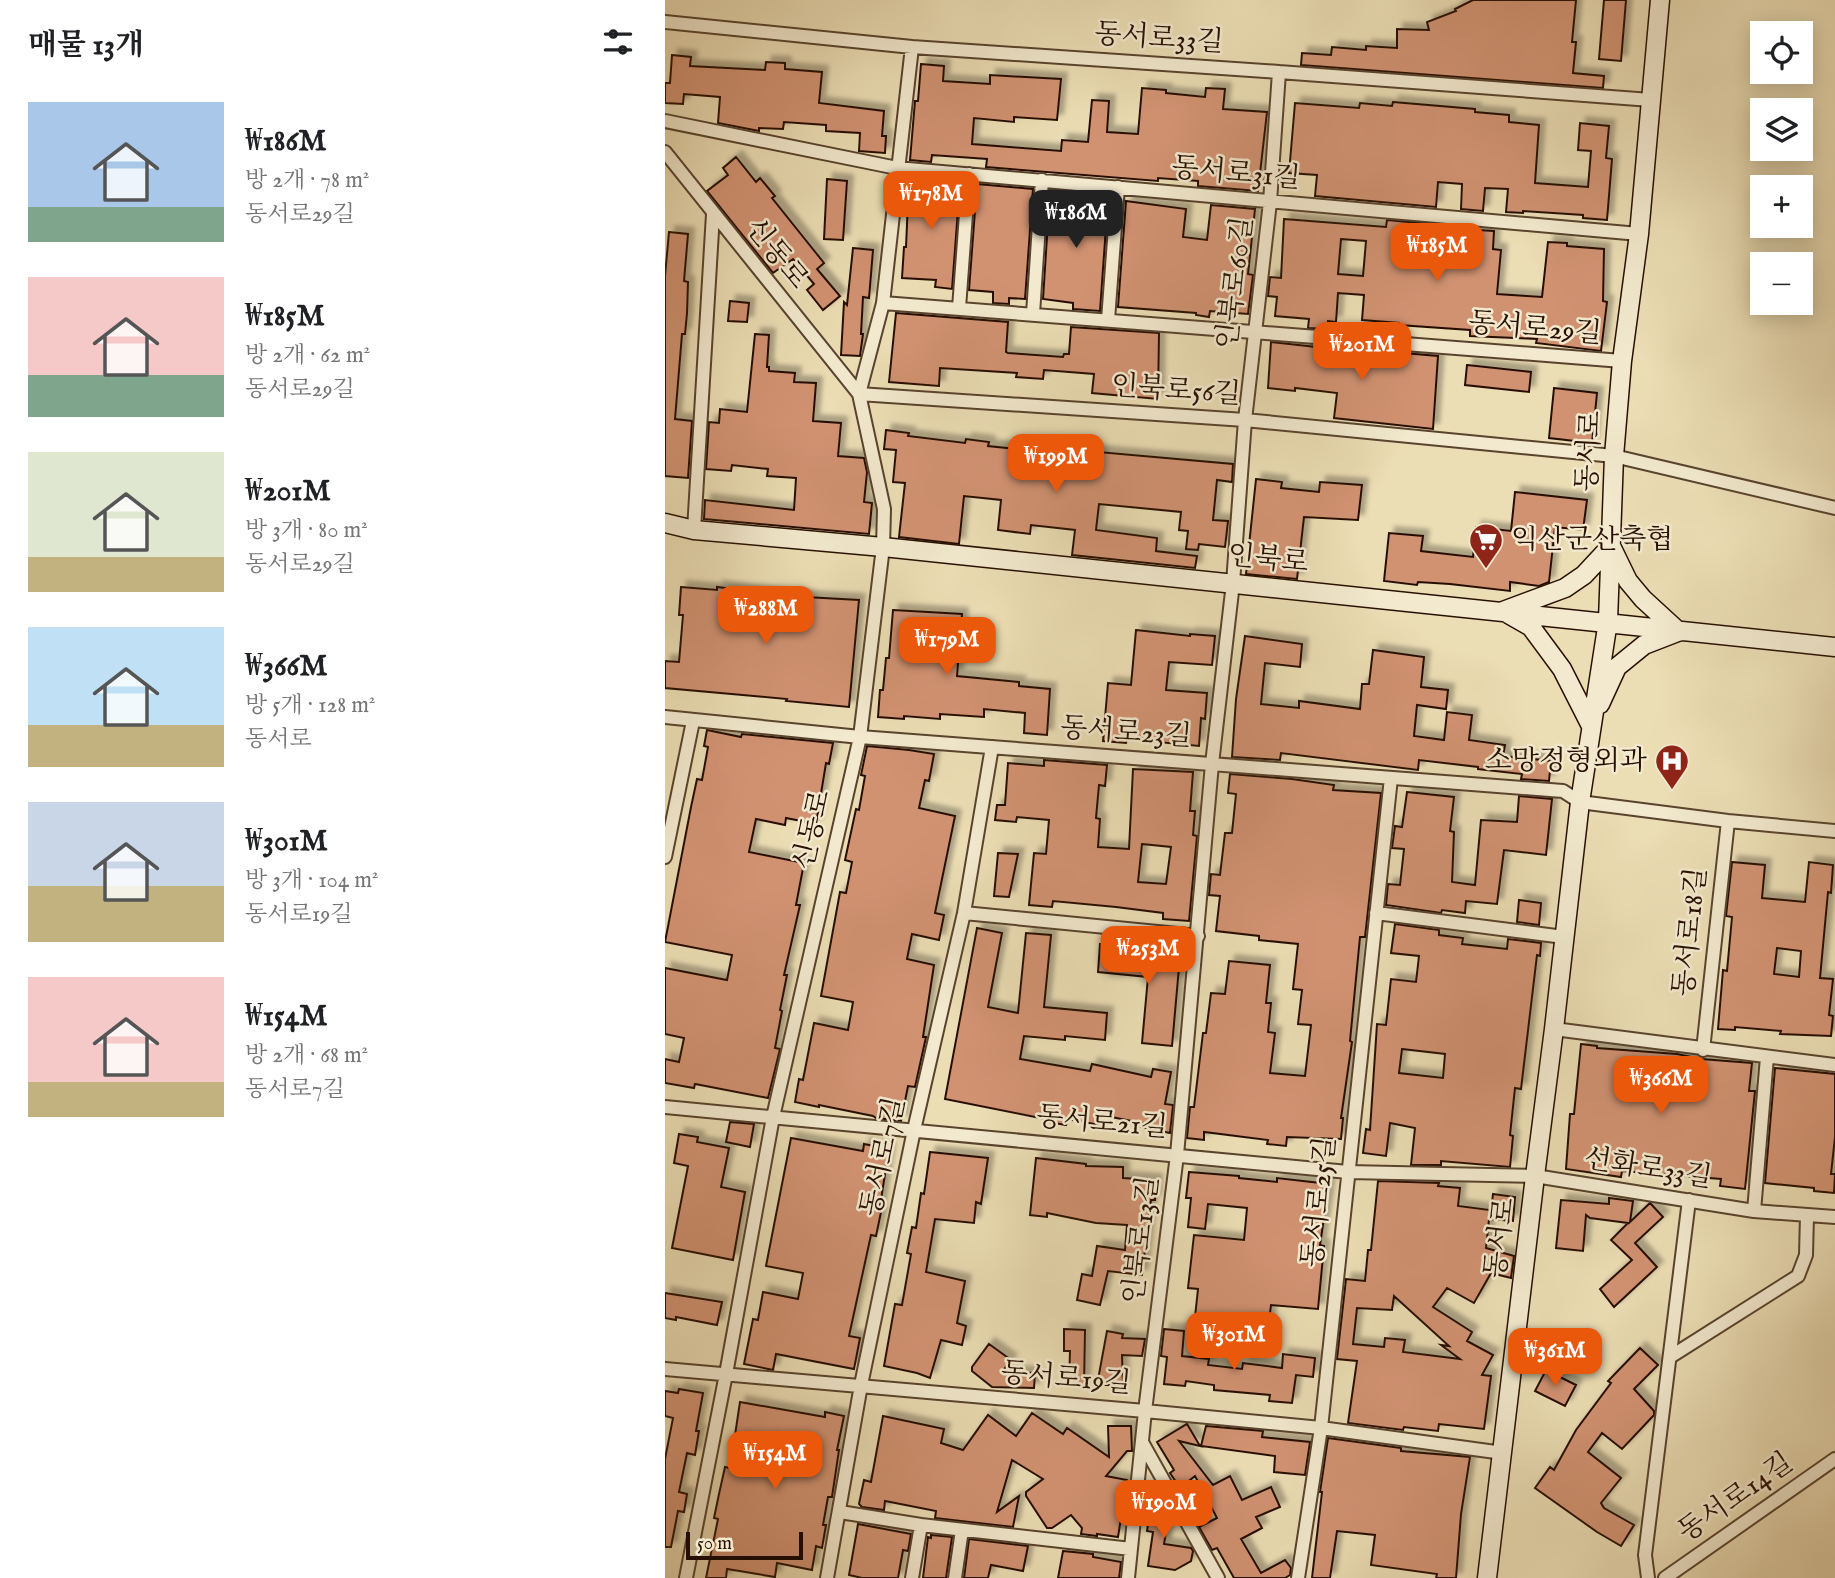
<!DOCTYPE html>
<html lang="ko">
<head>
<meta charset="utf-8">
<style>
	:root { --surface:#fff; --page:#f6f6f6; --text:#202124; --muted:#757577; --accent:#ea580c }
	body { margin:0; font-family:"IM FELL English","Noto Serif KR",serif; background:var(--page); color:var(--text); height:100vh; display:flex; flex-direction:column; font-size:26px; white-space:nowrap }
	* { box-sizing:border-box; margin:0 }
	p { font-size:23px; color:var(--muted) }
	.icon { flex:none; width:38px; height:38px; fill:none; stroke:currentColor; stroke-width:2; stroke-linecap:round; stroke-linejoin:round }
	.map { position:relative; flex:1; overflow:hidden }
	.side { display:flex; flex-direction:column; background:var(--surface); width:665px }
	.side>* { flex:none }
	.tools { position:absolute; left:1085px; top:21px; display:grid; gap:14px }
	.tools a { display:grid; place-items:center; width:63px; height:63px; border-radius:0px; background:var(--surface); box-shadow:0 4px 18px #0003; font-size:35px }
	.scale { position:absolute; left:21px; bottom:18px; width:117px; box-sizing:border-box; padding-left:7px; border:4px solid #281001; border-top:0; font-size:19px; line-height:24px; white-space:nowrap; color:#281001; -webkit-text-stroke:5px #f2e9ce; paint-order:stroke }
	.price { position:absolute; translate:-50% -60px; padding:0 16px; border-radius:14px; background:var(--accent); color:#fff; font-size:23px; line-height:46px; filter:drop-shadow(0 2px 4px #0008) }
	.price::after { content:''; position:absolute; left:50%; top:42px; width:21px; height:16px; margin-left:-10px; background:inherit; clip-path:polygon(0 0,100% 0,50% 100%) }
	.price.active { background:#222; color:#fff }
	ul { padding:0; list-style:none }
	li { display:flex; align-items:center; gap:21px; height:175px; padding:0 28px }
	li span { display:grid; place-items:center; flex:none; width:196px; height:140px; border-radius:0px; color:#555 }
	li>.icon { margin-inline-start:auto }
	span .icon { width:84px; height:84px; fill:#fffc; stroke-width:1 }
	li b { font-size:30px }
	h2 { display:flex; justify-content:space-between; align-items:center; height:84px; padding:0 28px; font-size:30px }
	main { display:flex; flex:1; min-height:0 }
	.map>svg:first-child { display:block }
</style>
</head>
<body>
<main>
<section class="side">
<h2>매물 13개<svg class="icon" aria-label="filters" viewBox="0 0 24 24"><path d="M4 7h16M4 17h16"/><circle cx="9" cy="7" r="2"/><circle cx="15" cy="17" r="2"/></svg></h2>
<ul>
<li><span style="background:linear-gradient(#a9c7e8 75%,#7fa58c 0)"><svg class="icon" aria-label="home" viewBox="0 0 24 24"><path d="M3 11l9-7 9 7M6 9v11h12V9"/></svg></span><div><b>₩186M</b><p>방 2개 · 78 m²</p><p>동서로29길</p></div></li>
<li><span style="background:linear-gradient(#f6c9c9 70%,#7fa58c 0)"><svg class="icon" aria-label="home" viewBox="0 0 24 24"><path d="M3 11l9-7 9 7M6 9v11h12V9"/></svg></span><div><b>₩185M</b><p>방 2개 · 62 m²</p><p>동서로29길</p></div></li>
<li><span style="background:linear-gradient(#dfe7d0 75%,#c2b280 0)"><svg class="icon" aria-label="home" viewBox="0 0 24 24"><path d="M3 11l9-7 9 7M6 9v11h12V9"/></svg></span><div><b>₩201M</b><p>방 3개 · 80 m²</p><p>동서로29길</p></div></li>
<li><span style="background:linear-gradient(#bfe0f5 70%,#c2b280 0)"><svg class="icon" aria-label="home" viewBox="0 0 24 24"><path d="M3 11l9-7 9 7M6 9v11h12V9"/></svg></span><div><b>₩366M</b><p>방 5개 · 128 m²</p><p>동서로</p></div></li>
<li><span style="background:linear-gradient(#c9d6e8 60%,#c2b280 0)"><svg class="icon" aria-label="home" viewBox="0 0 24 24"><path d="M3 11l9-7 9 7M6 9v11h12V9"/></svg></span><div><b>₩301M</b><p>방 3개 · 104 m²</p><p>동서로19길</p></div></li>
<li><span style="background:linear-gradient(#f6c9c9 75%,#c2b280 0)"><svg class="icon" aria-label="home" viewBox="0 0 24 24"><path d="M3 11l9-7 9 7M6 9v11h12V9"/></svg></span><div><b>₩154M</b><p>방 2개 · 68 m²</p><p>동서로7길</p></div></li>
</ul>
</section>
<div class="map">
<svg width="1170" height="1578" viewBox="0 0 1170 1578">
	<defs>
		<filter id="shadow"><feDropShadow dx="6" dy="-6" stdDeviation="2" flood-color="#0004"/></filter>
	</defs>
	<rect width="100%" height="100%" fill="#ebddb4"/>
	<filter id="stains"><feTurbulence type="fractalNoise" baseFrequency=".00286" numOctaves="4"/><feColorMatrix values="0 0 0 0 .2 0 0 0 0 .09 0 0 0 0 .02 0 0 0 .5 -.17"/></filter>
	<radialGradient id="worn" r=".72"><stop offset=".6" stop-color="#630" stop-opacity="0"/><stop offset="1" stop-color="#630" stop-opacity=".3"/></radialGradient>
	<!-- building -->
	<path fill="#d19272" stroke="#281001" stroke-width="2" fill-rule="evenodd" filter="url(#shadow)" d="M808,0H911L907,42H911L908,73L939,76L938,88L636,65L637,53L666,55L667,47L701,50V46L732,48V29L764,30L762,22L791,11L790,9Z
		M939,0H961L956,61L934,59Z
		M7,55L26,57L25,66L100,70L101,62L120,63V69L157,72L154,103L219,111L217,136H221L220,153L194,151L195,133L161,131V125L119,122L118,129L94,128V131L53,123L55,97L19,94L18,104L0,103V83H5Z
		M256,64L279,66L278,81L325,84V75L396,79L392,120L349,117V122L309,118L307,144L396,151L397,140L423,142L427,100L444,101L442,132L473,134L477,88L501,90V93L540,97L541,88L560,89L558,109L602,112L593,191L533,186V181L493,178V181L321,167L322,159L267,155L266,162L245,160L250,101H253Z
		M728,102L810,109V112L844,115V122L874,125L870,183L923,187L926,151L913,150L915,123L944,126L941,158L947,159L942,220L918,218V215L858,211V213L841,212L843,189L820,188L818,211L796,209L797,184L773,182L771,207L650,196L652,175L624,173L630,103L694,108L695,103L727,106Z
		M71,157L91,182L95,178L110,196L107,198L159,263L152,269L175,296L158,310L142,290L149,284L128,259L108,273L42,191L63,175L58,168Z
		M244,178L295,183L287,289L270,287L271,280L237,278L239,247H241Z
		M162,179L182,181L178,240L159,239Z
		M312,184L368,189L360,299L344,298V304L328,303V292L304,290Z
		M385,190L443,199L435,311L408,309V303L378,299Z
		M461,201L521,209L518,237L542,240L546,205L590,209L583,274L588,275L583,314L545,311L544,317L531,315V313L453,307Z
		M619,219L721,227L722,220L765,224V232L811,235L812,230L829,231L828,249L836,250L832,294L877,297L883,242L902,243V246L939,249L938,301L942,302L936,351L871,343L872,339L805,336V330L734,325V323L697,320L699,295L673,293L671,322L663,321L662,329L643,328L644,319L610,316L612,297L603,296L605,277L616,278ZM676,239L701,241L698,276L673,274Z
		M4,232L23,234L19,281L23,282L22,313L20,334H17L10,419L27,421L23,478L0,476V276Z
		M188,248L208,250L204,298L198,297L196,334H198L195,356L176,355L179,302L182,305Z
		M65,301L84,303L82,322L63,321Z
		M231,313L343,322L341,352L343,353L398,357L399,354H404L406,327L494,333L493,399L427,393L429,374L379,370L378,379L351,377L352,373L275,368L274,386L224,382Z
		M90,334L104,335L102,367H104V371L130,373L129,382L151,383L148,421L176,423L173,456L199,458L202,472L199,502L207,503L204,534L39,519L40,500L129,510L131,478L102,476L103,469L67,465L66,471L41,469L44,422L54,423L55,409L82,412Z
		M606,342L714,354L715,351L773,356L768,429L669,418L672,393L630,388V391L603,388Z
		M802,365L866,372L864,392L800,385Z
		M889,388L932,393L927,443L884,438Z
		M221,430L244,433L243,436L300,443L301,439L324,442L323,446L372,451L410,454L411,450L568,464L567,482L552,480L548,520L563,521L560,547L534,544L533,550L521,549L523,531L514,530L516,512L434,504L431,530L492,538L491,551L532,556L530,568L407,555L410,530L366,525L365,534L333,530L336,500L299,496L294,544L234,537L240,483L228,482L231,450L219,449Z
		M591,479L617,482L616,488L654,492L655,482L697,485L693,520L639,517L632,579L581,574Z
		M850,492L922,500L918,530L890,527L884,582L874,586L845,582V591L785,584L753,582L752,585L719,581L724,533L758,536L756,551L808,557L811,527L846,531Z
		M16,587L52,590V587L122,596L194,600L184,707L121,701L122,699L0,688V661L14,662L18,615H14Z
		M228,610L297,614L292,676L354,682V686L385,689L382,735L359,733L360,713L319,709V717L275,714V719L239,716V719L213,717L215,690H218L221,658H224Z
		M471,630L525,636V634L550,636L547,665L504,662L501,690L542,693L540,719L536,718L534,746L462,739L461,743L438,741L443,683L466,685Z
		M580,636L637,644L635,667L600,663L596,704L634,708V701L695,709L697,684H704L708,650L759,657L756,687L783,690L781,709L752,705L749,736L779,740L782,712L807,715L804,740L840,745L838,756L886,761L884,781L856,779L857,774L813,769V767L754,760L753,770L616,753L615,760L567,757L571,699Z
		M42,730L76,737L77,734L168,743L164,764L161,763L151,824L121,818L120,825L91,819L84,852L139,863L131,905H135L119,975H122L115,1010L117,1011L110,1048L115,1049L103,1098L30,1084L29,1088L0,1083V1059L14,1062L19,1038L0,1034V968L62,980L67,955L0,942L26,807L32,779L37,780L43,747L39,746Z
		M202,746L244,750L269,754L264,781L260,780L254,808L290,816L270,913L279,915L274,940L247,934L242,959L269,965L258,1037H261L250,1087L243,1086L236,1121L211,1118L208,1116L154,1105V1107L130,1102L134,1079L138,1080L149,1023L183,1030L188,1002L156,996L175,892L181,893L187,862L180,860L191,809L194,810L200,776L196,775Z
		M379,760L442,765L440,786L434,785L431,818L435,819L433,847L464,849L468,769L528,772L525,811H530L528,835L532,836L524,921L498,919V913L451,907L388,901L387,907L364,905L369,853L381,854L384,820L352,817L351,822L330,820L332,805H340L343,763L379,766ZM477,844L506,847L501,884L473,882Z
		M565,774L627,779L669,785L668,790L716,793L700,937H695L685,1041L687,1042L676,1118H678L676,1139L622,1137L621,1146L602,1144L603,1140L539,1132V1140L522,1138L525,1107H529L538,1033H541L546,993L560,994L564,961L605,965L601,1003H606L603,1032L610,1033L605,1073L640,1076L646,1025L633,1024L637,990L628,989L633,944L594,940V936L551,931L555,896L544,895L546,874L555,875L560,833H567L571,794L563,793Z
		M742,792L789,797L785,831L789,832L787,882L810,885L816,820L852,822L854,796L887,799L881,855L839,850L832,904L801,901L800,913L777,910L776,913L721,905L723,884L735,885L739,849L727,848L730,826L737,827Z
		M333,853L353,854L344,897L329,896Z
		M1067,862L1100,865L1097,898L1140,902L1144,862L1168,865L1166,893L1163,892L1155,978L1168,979L1164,1015L1168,1016L1166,1036L1115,1034L1116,1031L1070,1027V1030L1053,1029L1058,970L1062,971L1067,917L1061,916ZM1112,948L1136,951L1134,977L1109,974Z
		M854,900L876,903L874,925L852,922Z
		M730,924L774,930V935L798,938L797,944L842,949L843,939L876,943L875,956L872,955L856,1089L850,1088L845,1135L848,1136L845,1167L776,1161V1165H746L750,1128L725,1123L721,1156L698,1153L701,1129L705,1130L712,1024L721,1025L726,979L751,982L754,956L726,953ZM737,1049L780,1054L778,1078L734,1073Z
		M312,928L337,933L323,1007L353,1013L361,933L386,935L379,1007L442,1013L440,1040L400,1036V1040L359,1036L355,1059L425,1071L427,1064L486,1077L488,1069L506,1072L500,1104L508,1105L505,1133L476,1127L477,1123L436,1115L434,1125L403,1119L401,1125L384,1122L385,1120L280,1099Z
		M435,944L505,951L504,966L514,967L507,1046L477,1043L483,977L433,972Z
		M916,1044L932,1046V1048L1012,1054L1036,1059L1087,1063L1084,1091H1090L1080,1189L1055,1186L1056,1179L957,1171L956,1177L901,1169L905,1114H909Z
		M1110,1068L1170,1074V1137L1166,1174H1170L1169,1193L1149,1191V1188L1100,1183Z
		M65,1122L89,1124L85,1147L61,1142Z
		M14,1134L33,1137L32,1142L64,1148L56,1187L80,1192L68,1260L7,1248L23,1166L9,1163Z
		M126,1138L198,1151L199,1144L224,1149L214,1212H216L211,1236L206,1235L184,1336L195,1338L189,1369L111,1354L108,1370L79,1364L88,1319L93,1320L98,1292L133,1299L138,1273L101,1266Z
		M265,1152L323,1158L316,1204L311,1202L309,1223L270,1219L261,1272L300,1281L292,1323L301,1326L297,1345L276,1340L265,1378L252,1373L219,1366L230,1304L237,1305L246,1254L242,1253L247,1227L251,1228L256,1193L259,1194Z
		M371,1158L421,1164V1166L458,1167V1178L491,1180L490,1200H486L477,1275L443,1271L435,1305L412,1300L417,1274L427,1276L432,1246L460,1250L462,1225L431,1223L382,1213V1217L365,1215Z
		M524,1172L574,1176V1178L612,1182V1178L664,1184L655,1245L659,1246L653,1309L606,1305L602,1336L554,1333V1329L529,1326L533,1289L523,1288L529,1235L579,1240L582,1208L543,1204L540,1229L523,1227L526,1198H521Z
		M713,1181L774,1183L773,1186L795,1188L793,1206L825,1210L821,1248L849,1256L846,1278L826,1273L809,1303L782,1288L768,1307L807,1332L802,1341L828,1355L817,1375L826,1376L819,1429L774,1424L773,1431L739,1427L738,1430L683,1423L692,1361L672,1359L681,1279L700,1281L703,1250H706ZM729,1296L784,1346L776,1345L795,1359L738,1352L740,1340L720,1338L719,1347L688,1344L692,1308L727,1310Z
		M828,1194L850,1197L848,1221L825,1219Z
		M944,1198L968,1201L965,1222L985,1203L998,1217L970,1243L992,1267L949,1307L935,1289L967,1260L946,1240L963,1223L925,1218L921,1215L918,1251L891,1248L896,1200L944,1204Z
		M0,1293L57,1302L52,1325L11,1317V1320L0,1318Z
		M399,1329L420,1330L419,1386H404L405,1351H399Z
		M499,1329L519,1331L517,1356L544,1359L543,1365L577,1369L578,1363L617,1368L618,1354L650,1358L648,1377L631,1375L627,1403L604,1401L605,1395L549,1390V1385L521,1381L520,1386L499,1384L502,1357L496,1356Z
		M442,1331L458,1334L457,1338L480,1339L477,1356L457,1355L458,1385H432Z
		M324,1344L346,1360L337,1372L370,1373L369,1388L327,1387L307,1371V1367Z
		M975,1348L993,1365L969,1389L989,1411V1415L957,1449L937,1433L923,1452L956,1478L936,1503L939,1508L969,1525L956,1546L932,1532L870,1488L885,1467L889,1470L911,1430L946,1383L943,1381Z
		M881,1370L911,1385L900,1406L870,1391Z
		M14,1389L38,1393L31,1431H34L30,1455L22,1453L14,1492L22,1494L19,1512L13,1511L6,1547H0V1459L8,1418L0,1416V1391L13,1393Z
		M75,1402L160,1417V1412L179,1416L172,1450H174L167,1497H163L158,1525H161L157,1548L151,1546L147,1570L112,1563L110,1577L62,1569L61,1578H41L53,1519L49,1518L54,1494L60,1467L65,1468Z
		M367,1413L398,1434L402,1428L444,1457L443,1426H466L467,1451H462L441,1476L462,1480L453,1537L432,1534V1536L416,1534L417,1528L406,1515L387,1528H382L361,1496V1492L378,1479L347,1460L332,1512L354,1496L348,1527L270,1518L271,1511L220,1501L219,1510L197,1507L194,1504L199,1480L206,1482L218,1416L279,1429L276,1443L298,1450L323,1415L351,1436Z
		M522,1424L535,1446L514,1441L548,1485L565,1476L577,1500L606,1487L615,1507L591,1517L597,1528L576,1539L596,1573L620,1560L626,1568L625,1575L620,1578H569L552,1548L547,1550L534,1527L552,1518L530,1476L515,1488L505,1473L509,1470L492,1442Z
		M541,1426L598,1431L597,1437L645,1442L640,1475L609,1472L610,1456L536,1446Z
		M663,1438L736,1448V1451L805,1457L796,1514L791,1578H771L772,1574L706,1565L710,1535L672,1531L665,1578H647L657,1492H655Z
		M487,1496L498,1498L501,1503L499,1515H504L499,1544L526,1548L528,1551L526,1561L510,1570L483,1566L488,1532L482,1531Z
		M193,1524L246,1534L243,1551L238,1550L233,1578H197L184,1575Z
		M266,1535L287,1537L281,1578H258L263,1537L266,1538Z
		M304,1539L363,1546L358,1571L326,1565L323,1578H299Z
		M398,1551L428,1554V1557L456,1562L454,1578H393Z"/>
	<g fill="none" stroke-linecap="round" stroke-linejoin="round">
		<!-- street casing -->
		<g stroke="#59432e" stroke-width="16">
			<path id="street" d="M0,22L247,47L614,72L986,100
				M247,47L218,303L194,394L580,420L949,456L1170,508
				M0,121L232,168L974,234
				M0,152L194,394L219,509L218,547L195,737L108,1117L61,1374L21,1578
				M218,303L957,361
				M294,308L304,174
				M368,314L377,180
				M443,320L453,187
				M29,530L48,214
				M0,717L195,737L898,791L915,802L1063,821L1170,831
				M0,857L28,721
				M299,913L533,936
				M711,913L899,937
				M889,1029L1170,1065
				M1038,1050L1063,821
				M0,1107L683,1172L870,1176L1089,1211L1170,1217
				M1089,1211L1102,1057
				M1005,1357L1133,1276L1141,1255L1142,1215
				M0,1369L480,1411L656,1428L838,1453
				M478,1444L553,1578
				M175,1512L256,1525L466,1549
				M162,1578L196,1385L249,1130L299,913L327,747
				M247,1578L256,1525
				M290,1578L297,1530
				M463,1578L480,1411L512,1155L547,764L568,583L580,420L605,202L614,72
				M633,1578L656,1428L726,778
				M983,1578L980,1555L1024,1200
				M1000,1578L1170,1459"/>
		</g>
		<!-- secondary casing -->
		<g stroke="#281001" stroke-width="21">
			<path id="secondary" d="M0,523L29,530L218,547L1170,647
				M935,704L952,667L979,645L1010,633
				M926,726L897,669L866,627L838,611L900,588L919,575L946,546L963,581L978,599L1014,632
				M822,1578L870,1176L889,1029L915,802L943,621L949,456L957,361L974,234L995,0"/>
		</g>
		<!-- street -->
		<use href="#street" stroke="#f2e9ce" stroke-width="12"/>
		<!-- secondary -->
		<use href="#secondary" stroke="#f2e9ce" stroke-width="18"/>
	</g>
	<!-- icons -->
	<defs>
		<g id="supermarket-pin" transform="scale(1.75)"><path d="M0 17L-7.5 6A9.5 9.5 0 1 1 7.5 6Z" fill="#8f2418" stroke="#f2e9ce"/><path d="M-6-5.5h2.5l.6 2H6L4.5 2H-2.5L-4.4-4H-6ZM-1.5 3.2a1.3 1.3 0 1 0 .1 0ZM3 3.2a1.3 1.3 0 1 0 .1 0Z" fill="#fff"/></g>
		<g id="hospital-pin" transform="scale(1.75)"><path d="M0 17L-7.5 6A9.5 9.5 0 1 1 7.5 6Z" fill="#8f2418" stroke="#f2e9ce"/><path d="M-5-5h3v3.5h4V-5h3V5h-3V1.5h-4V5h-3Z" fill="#fff"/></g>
	</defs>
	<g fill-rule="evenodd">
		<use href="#supermarket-pin" x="821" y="540"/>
		<use href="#hospital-pin" x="1007" y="761"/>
	</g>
	<g text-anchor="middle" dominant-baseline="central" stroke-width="5" stroke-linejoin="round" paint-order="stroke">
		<!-- street labels -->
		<g font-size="28" fill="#281001" stroke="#f2e9ce">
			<text transform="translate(494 39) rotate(4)">동서로33길</text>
			<text transform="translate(571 174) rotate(5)">동서로31길</text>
			<text transform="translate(111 254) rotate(51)">신동로</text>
			<text transform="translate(571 283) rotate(-83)">인북로60길</text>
			<text transform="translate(870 329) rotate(5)">동서로29길</text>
			<text transform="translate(511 391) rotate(4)">인북로56길</text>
			<text transform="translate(925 451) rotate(-87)">동서로</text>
			<text transform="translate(603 560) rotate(6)">인북로</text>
			<text transform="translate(461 733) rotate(4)">동서로23길</text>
			<text transform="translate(148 830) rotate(-77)">신동로</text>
			<text transform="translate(1026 932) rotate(-84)">동서로18길</text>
			<text transform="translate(437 1123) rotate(5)">동서로21길</text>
			<text transform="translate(219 1157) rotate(-78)">동서로7길</text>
			<text transform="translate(983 1169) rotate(9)">선화로33길</text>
			<text transform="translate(655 1202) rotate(-84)">동서로25길</text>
			<text transform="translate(836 1238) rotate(-83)">동서로</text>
			<text transform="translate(477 1240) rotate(-83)">인북로13길</text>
			<text transform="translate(401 1379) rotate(5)">동서로19길</text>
			<text transform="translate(1071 1498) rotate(-35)">동서로14길</text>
		</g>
		<!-- poi labels -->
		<g font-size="28" fill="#281001" stroke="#f2e9ce" text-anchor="start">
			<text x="846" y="540">익산군산축협</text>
			<text x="982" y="761" text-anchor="end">소망정형외과</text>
		</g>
	</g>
	<rect width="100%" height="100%" filter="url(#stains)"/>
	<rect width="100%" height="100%" fill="url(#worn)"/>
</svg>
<div class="tools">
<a><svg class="icon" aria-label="locate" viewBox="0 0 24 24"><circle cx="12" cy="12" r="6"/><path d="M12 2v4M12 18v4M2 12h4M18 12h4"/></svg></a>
<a><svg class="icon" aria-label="layers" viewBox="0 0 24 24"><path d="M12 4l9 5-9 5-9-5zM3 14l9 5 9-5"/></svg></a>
<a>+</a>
<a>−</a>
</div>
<div class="scale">50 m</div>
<b class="price" style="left:266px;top:231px">₩178M</b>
<b class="price active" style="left:411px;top:250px">₩186M</b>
<b class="price" style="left:772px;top:283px">₩185M</b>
<b class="price" style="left:697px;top:382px">₩201M</b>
<b class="price" style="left:391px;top:494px">₩199M</b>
<b class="price" style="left:101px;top:646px">₩288M</b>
<b class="price" style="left:282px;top:677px">₩179M</b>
<b class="price" style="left:483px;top:986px">₩253M</b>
<b class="price" style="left:996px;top:1116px">₩366M</b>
<b class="price" style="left:569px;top:1372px">₩301M</b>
<b class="price" style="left:890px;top:1388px">₩361M</b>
<b class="price" style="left:110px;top:1491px">₩154M</b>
<b class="price" style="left:499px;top:1540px">₩190M</b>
</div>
</main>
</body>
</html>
